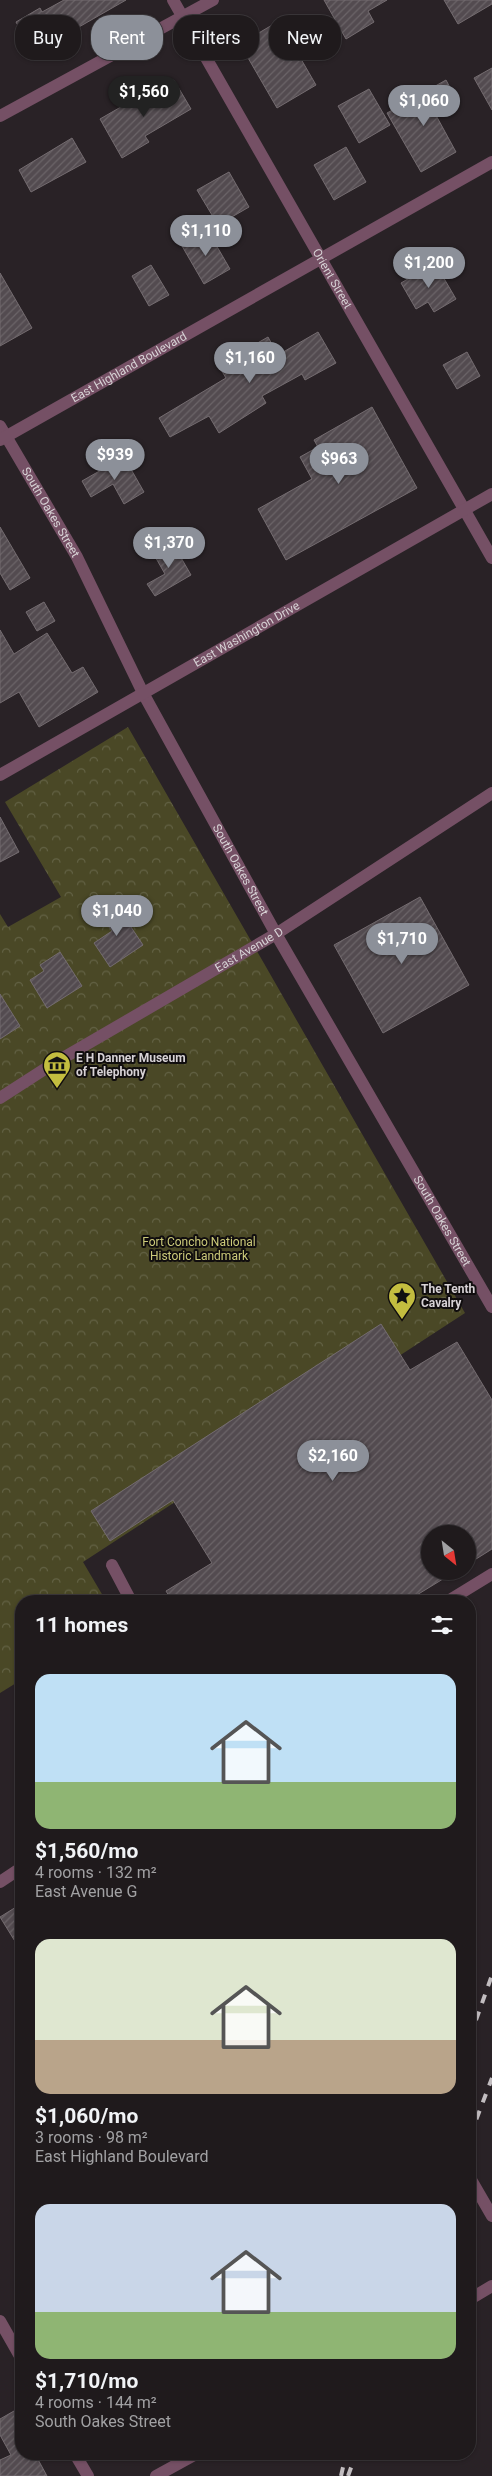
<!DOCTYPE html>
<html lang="en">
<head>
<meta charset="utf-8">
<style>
	:root { --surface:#1f1a1c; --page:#272325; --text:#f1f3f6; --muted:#a1a1a3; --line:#3c383b; --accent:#8c9099 }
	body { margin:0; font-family:Roboto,sans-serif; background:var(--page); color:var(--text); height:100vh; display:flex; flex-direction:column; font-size:19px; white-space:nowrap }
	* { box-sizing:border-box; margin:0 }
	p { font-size:16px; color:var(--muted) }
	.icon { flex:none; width:28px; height:28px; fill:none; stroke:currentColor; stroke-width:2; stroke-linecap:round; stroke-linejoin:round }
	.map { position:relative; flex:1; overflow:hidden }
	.drawer { position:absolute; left:15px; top:1595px; width:461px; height:865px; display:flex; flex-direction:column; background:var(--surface); border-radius:20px; box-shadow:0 1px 4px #0004,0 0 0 1px var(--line) }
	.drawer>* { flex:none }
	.hud { position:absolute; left:15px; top:15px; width:462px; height:45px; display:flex; gap:10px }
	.needle { width:32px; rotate:150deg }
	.controls { position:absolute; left:421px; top:1525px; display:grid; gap:10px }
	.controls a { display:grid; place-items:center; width:55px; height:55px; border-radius:50%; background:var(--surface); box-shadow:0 1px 4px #0004,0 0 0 1px var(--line); font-size:25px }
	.price { position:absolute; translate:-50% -42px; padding:0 11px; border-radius:18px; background:var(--accent); color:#fff; font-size:16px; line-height:32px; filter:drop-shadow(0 1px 2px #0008) }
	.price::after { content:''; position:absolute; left:50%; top:30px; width:15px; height:11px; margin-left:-8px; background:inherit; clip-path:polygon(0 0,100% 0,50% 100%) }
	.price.current { background:#222; color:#fff }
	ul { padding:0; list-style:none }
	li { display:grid; align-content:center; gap:10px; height:265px; padding:0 20px }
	li span { display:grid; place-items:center; height:155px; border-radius:15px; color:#555 }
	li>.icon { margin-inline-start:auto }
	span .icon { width:90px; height:90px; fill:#fffc; stroke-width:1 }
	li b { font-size:21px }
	h2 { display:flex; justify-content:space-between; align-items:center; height:60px; padding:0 20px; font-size:21px }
	.pill { padding:0 18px; border-radius:20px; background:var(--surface); box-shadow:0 1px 4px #0004,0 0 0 1px var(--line); font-size:18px; line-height:45px }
	.pill.current { background:var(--accent); color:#fff }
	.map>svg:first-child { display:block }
</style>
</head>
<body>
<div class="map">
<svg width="492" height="2476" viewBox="0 0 492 2476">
	<defs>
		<pattern id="park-crowns" width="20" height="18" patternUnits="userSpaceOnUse" patternTransform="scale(1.25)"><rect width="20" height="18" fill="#4a4826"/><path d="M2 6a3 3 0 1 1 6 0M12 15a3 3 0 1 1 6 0" fill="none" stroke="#636245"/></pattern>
		<pattern id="building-hatch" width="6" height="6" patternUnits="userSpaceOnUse" patternTransform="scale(1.25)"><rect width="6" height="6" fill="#534b50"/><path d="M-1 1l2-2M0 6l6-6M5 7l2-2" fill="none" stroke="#6b6468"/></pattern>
	</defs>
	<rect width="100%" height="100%" fill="#292226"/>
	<!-- park -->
	<path fill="url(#park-crowns)" d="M128,727L465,1313L83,1562L106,1601H21V1680L0,1693V914L8,927L61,897L5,802Z"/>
	<!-- building -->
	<path fill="url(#building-hatch)" stroke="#746c70" d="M64,0H126L58,39L60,42L35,56L16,22L40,8L42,12Z
		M324,0H387L368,11L374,22L346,39Z
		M444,0H492V4L458,24Z
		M279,21L316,85L277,108L240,44Z
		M492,68V110L474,78Z
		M174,80L191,109L145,136L149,142L122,158L100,119L126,104L128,106Z
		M446,80L454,95L432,108L456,152L421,172L387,113Z
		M369,89L390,125L359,143L338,106Z
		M72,138L86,162L31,192L19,170Z
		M346,147L366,182L334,200L314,165Z
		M229,172L249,207L218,225L197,190Z
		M208,231L230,269L204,284L182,246Z
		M435,263L456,299L434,312L428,302L416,309L401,283Z
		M151,265L169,295L149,306L132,276Z
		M0,273L32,328L0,346Z
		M318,332L336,363L305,380L302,374L262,396L266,403L219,433L209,416L170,437L159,418L226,378L220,368L249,352L247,349L268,337L278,355Z
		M467,352L480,376L457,389L443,365Z
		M372,407L417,488L286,560L258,509L312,479L300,457L318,447L314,440Z
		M124,457L144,492L124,504L113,484L91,497L82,481Z
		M0,527L30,578L10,590L0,573Z
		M172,542L191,575L155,596L147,584L165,574L153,553Z
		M44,602L55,621L37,631L26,612Z
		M0,630L14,654L47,633L72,673L83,667L98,692L39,727L19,692L0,703Z
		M0,817L19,852L0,862Z
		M420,897L469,985L383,1033L334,945Z
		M115,903L143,945L110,967L94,943L112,931L100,913Z
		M60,952L82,986L47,1008L30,980L44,971L40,965Z
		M0,994L20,1026L0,1039Z
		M381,1324L410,1370L457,1342L492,1400V1549L468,1564V1534H430V1571H456L407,1601H172L166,1591L212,1563L173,1500L110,1541L91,1511Z
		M21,1904V1951L0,1917Z
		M21,2407V2454H35L47,2476H0V2460L11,2455L0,2435V2419Z"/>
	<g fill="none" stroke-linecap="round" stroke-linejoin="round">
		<!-- minor -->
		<g stroke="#755065" stroke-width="12">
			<path id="s1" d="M173,0L492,558"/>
			<path d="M0,116L213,0"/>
			<path id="s2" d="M0,426L77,557L143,693L276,934L492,1307"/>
			<path id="s3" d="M0,440L492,162"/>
			<path id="s4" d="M0,775L492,494"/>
			<path id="s5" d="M0,1098L51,1065L276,934L492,793"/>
			<path d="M112,1565L131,1601"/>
			<path d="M448,1601L492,1574"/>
			<path d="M0,1882L21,1868"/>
			<path d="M470,2178L492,2216"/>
			<path d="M470,2299L492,2286"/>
			<path d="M0,2321L21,2358"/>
			<path d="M75,2454L88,2476"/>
			<path d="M156,2476L196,2454"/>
		</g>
		<!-- rail -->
		<path stroke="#c2bdc0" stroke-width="4" stroke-dasharray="9 9" stroke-linecap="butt" d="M470,2037L492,1975
			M470,2136L492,2078
			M341,2476L346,2454
			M348,2476L356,2454"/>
	</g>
	<!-- icons -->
	<defs>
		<g id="museum-pin" transform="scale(1.4375)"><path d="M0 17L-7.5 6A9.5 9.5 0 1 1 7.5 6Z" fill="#c3bd3f" stroke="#100d0e"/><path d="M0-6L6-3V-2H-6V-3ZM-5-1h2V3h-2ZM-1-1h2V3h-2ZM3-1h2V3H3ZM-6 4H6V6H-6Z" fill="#111"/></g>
		<g id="sight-pin" transform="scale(1.4375)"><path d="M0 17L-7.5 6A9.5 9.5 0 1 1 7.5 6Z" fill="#c3bd3f" stroke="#100d0e"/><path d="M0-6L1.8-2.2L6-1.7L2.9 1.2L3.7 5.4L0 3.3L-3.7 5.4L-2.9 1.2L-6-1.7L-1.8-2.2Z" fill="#111"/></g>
	</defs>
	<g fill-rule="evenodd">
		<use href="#museum-pin" x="57" y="1065"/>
		<use href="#sight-pin" x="402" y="1296"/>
	</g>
	<g text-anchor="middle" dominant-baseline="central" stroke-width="4" stroke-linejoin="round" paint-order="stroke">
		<!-- street labels -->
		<g font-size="12" fill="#d7d2d5" stroke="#100d0e">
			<text stroke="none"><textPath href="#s1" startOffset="321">Orient Street</textPath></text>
			<text stroke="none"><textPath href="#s3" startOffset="148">East Highland Boulevard</textPath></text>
			<text stroke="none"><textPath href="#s2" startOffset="100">South Oakes Street</textPath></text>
			<text stroke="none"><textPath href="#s4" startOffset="284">East Washington Drive</textPath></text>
			<text stroke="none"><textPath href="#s2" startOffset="505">South Oakes Street</textPath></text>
			<text stroke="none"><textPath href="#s5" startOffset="290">East Avenue D</textPath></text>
			<text stroke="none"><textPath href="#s2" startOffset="910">South Oakes Street</textPath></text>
		</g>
		<!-- poi labels -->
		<g font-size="12" font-weight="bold" fill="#d7d2d5" stroke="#100d0e" text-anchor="start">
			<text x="76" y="1058">E H Danner Museum<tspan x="76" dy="14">of Telephony</tspan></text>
			<text x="421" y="1289">The Tenth<tspan x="421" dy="14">Cavalry</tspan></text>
		</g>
		<!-- park labels -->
		<g font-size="12" fill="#ccca7a" stroke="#100d0e">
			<text x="199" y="1242">Fort Concho National<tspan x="199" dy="14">Historic Landmark</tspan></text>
		</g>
	</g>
</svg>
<div class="controls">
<a><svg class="needle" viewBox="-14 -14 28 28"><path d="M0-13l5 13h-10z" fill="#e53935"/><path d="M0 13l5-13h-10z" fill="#a1a1a3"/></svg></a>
</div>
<b class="price current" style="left:144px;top:118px">$1,560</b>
<b class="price" style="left:424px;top:127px">$1,060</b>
<b class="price" style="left:206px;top:257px">$1,110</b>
<b class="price" style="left:429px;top:289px">$1,200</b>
<b class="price" style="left:250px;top:384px">$1,160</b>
<b class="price" style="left:115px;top:481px">$939</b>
<b class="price" style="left:339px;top:485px">$963</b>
<b class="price" style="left:169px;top:569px">$1,370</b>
<b class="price" style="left:117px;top:937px">$1,040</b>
<b class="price" style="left:402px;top:965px">$1,710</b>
<b class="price" style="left:333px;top:1482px">$2,160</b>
<div class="hud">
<a class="pill">Buy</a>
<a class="pill current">Rent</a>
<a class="pill">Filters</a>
<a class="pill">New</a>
</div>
<section class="drawer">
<h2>11 homes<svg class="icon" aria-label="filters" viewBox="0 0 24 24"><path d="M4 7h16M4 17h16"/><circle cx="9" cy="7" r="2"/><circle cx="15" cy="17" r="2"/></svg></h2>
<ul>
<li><span style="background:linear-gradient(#bfe0f5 70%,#8fb573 0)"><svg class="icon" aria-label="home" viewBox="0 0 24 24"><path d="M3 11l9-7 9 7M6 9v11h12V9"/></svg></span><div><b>$1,560/mo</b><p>4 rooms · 132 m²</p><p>East Avenue G</p></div></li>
<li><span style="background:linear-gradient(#dfe7d0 65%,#b9a48a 0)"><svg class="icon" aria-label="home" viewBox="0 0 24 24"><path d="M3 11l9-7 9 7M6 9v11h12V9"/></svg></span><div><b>$1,060/mo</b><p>3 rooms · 98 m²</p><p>East Highland Boulevard</p></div></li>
<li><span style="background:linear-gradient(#c9d6e8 70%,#8fb573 0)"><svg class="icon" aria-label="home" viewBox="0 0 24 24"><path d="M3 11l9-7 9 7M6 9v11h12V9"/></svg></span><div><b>$1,710/mo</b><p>4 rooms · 144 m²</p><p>South Oakes Street</p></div></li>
</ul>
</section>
</div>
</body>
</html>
